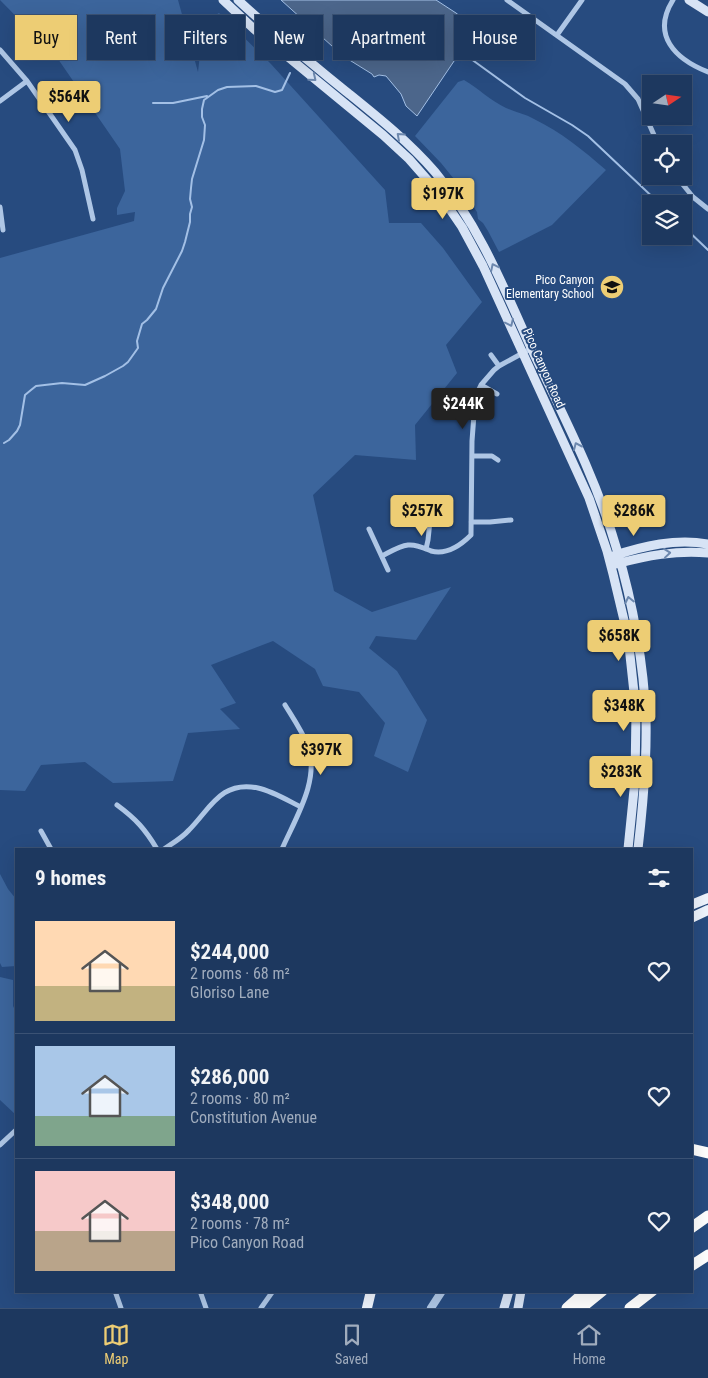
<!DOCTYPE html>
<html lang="en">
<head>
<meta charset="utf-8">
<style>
	:root { --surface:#1d385f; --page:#2a4368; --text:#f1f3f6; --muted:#a0acbd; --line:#3b5274; --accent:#edcd74 }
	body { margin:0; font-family:"Roboto Condensed",sans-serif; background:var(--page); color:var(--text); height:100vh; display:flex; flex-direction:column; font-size:19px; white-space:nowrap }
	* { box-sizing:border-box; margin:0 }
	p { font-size:16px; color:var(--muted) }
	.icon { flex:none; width:28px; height:28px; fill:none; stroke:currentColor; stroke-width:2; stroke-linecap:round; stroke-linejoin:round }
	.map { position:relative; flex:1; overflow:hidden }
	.panel { position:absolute; left:15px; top:848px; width:678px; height:445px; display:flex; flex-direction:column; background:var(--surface); border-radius:0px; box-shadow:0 5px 20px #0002,0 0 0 1px var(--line) }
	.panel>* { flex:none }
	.top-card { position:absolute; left:15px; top:15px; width:679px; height:45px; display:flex; gap:10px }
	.needle { width:32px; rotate:77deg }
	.tools { position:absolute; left:642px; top:75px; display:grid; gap:10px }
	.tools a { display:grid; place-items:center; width:50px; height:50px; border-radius:0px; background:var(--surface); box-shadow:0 5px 20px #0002,0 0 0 1px var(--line); font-size:25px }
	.price { position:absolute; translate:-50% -42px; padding:0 11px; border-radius:5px; background:var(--accent); color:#111; font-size:16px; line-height:32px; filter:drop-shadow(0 1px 2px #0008) }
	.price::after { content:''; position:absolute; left:50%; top:30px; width:15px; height:11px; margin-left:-8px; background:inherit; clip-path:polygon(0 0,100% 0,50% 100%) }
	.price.active { background:#222; color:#fff }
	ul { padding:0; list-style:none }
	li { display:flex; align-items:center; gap:15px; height:125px; padding:0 20px }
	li+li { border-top:1px solid var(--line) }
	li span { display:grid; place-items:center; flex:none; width:140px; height:100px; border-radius:0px; color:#555 }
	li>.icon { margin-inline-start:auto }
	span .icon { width:60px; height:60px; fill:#fffc; stroke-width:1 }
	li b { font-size:21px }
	h2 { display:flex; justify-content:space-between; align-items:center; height:60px; padding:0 20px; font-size:21px }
	.pill { padding:0 18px; border-radius:0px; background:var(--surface); box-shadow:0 5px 20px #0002,0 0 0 1px var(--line); font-size:18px; line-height:45px }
	.pill.active { background:var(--accent); color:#111 }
	.tab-bar { display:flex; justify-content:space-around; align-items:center; height:70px; border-top:1px solid var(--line); background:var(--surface); font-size:14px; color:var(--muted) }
	.tab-bar a { display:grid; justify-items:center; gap:2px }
	.tab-bar .active { color:var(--accent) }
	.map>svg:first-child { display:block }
</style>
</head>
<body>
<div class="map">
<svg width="708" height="1308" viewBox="0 0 708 1308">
	<rect width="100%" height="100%" fill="#274b7f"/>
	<!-- green -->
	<path fill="#3c659c" d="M0,0H178L198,72L200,54L193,28L219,13L271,64L385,190L389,223H421L443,248L482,302L446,345L457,373L415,425L416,460L355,455L313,495L334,591L372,612L451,587L416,640L376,636L369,648L397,671L427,720L408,772L374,756L385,723L359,692L323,686L315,669L273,641L211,665L236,703L220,709L240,729L188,733L173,781L113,783L85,762L41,765L25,791L0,790V258L134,221L135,212L117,215V208L125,191L120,149L58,59Z
		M464,80C478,88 491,101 506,108C515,112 525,114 534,119C561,132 584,151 606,170L552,225L499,252L488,231L483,223L478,219L477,212L458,184L441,163L415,136L458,82Z
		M0,874L8,889L16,899V966L2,967L0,963Z
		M0,977L13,980V1006L16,1012V1115L0,1100Z"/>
	<!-- water -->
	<path fill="#4c668b" stroke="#a3c0e6" d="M281,0H436L456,13L475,28V30L417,116L406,106L401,94L386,76L379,75L374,77L372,74L343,56Z"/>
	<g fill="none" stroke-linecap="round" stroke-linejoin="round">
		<!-- stream -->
		<path stroke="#a3c0e6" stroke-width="2" d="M460,51L525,98L572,125L588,136L660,204
			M153,103H173L207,96
			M684,227L708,250
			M4,443L9,440L17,431L20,425L25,395L31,390L36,386L62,383L85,385L105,376L123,366L128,362L138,348L137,341L142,324L147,320L156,309L163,288L182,251L185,242L190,222V214L192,207L190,199L191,188L192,179L204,140L205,125L202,117V109L204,100L218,90L227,87L256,86L275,92L282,90L290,73"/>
		<!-- minor -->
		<path stroke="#aec6e5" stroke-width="5" d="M507,0L625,84L638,99L658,144
			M673,0C651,35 675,59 708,72
			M557,35L582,0
			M0,50L27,81L75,150L82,170L93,219
			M0,101L27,81
			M676,176L693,197L708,209
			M0,207L3,230
			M491,355L499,366
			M481,385L497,394
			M472,456H492L498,460
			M471,522H490L511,520
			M369,529L388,570
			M426,549L428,540L430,521
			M382,556C390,552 399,546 408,545C416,544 424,548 431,551C446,555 461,545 471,535L472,441L475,401L477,393L481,385L494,370L499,366L532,348
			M117,805C136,819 145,829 157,849
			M41,831L51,849
			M164,849C173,843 182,838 189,830C210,809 221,780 258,788C272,791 287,800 301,807
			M282,849C296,817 320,780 308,746C302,731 293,718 285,705
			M0,1145L16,1130
			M115,1291L121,1308
			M200,1291L206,1308
			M261,1308L273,1291"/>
		<!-- tertiary -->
		<path stroke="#aec6e5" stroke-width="8" d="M431,1308L442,1291"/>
		<!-- secondary -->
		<path stroke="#d7e3f5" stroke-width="9" d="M223,0L254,29L383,135L409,159L438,192L462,227L483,266L589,498L607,551L613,574L628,637L636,711L635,780L628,849
			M238,0C273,33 310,62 348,93C379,118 409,142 435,172C479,225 504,288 532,350C563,415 597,480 617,550C633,603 644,665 646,720C647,763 643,806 638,849
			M689,0L708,12
			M613,556C643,546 676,538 708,544
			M616,564C646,556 676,550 708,553
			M504,1308L509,1291
			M518,1308L521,1291"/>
		<!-- primary -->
		<path stroke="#eef4fd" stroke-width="10" d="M691,905L708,898
			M691,918L708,910
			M367,1308L371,1291"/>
		<!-- motorway -->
		<path stroke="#fff" stroke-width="11" d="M691,1149L708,1153
			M691,1228L708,1216
			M691,1266L708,1255
			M567,1308L586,1291
			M581,1308L602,1291
			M630,1308L652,1291"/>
	</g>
	<!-- one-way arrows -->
	<defs><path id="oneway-chevron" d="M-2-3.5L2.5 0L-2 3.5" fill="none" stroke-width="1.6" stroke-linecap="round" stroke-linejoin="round" transform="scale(1.25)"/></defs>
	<g stroke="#6d88ae">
		<use href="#oneway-chevron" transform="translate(313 78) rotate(39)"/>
		<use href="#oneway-chevron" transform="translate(400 136) rotate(-138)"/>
		<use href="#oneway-chevron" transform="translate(494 267) rotate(-116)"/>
		<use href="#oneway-chevron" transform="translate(510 323) rotate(65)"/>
		<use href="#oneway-chevron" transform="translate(577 446) rotate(-114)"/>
		<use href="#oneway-chevron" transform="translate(667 553) rotate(-6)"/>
		<use href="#oneway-chevron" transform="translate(629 600) rotate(-103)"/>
	</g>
	<!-- icons -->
	<defs>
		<g id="school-disc" transform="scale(1.25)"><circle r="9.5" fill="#edcd74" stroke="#274b7f"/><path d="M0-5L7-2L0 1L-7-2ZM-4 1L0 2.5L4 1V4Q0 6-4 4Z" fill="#111"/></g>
	</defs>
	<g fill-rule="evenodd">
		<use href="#school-disc" x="612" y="287"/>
	</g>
	<g text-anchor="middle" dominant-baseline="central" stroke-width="4" stroke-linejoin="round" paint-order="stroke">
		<!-- poi labels -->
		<g font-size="12" fill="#fff" stroke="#274b7f" text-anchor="end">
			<text x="594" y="280">Pico Canyon<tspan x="594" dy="14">Elementary School</tspan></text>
		</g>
		<!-- street labels -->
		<g font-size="12" fill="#fff" stroke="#274b7f">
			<text transform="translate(544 368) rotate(66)">Pico Canyon Road</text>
		</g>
	</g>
</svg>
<div class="tools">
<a><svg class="needle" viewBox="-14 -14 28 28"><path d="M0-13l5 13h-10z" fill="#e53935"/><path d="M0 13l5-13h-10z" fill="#a0acbd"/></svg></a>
<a><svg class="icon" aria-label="locate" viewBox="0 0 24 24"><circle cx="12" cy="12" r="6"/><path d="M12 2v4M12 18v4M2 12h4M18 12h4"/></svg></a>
<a><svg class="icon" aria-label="layers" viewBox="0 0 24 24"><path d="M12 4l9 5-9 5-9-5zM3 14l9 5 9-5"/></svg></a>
</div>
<b class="price" style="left:69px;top:123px">$564K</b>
<b class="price" style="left:443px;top:220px">$197K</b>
<b class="price active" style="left:463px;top:430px">$244K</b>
<b class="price" style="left:422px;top:537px">$257K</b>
<b class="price" style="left:634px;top:537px">$286K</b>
<b class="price" style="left:619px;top:662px">$658K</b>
<b class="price" style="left:624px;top:732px">$348K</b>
<b class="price" style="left:321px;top:776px">$397K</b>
<b class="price" style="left:621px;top:798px">$283K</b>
<div class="top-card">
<a class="pill active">Buy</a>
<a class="pill">Rent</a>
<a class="pill">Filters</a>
<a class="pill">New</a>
<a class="pill">Apartment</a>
<a class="pill">House</a>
</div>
<section class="panel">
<h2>9 homes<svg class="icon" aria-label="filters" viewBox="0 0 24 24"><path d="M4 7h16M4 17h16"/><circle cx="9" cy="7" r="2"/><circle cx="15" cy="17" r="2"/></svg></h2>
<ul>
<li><span style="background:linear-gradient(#ffd9b3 65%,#c2b280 0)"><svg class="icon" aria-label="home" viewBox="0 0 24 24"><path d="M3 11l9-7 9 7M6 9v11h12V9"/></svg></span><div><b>$244,000</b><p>2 rooms · 68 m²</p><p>Gloriso Lane</p></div><svg class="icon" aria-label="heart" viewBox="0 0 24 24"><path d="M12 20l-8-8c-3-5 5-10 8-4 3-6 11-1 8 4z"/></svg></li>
<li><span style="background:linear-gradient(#a9c7e8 70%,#7fa58c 0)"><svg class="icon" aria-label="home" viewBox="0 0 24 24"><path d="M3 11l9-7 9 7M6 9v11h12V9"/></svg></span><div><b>$286,000</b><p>2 rooms · 80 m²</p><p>Constitution Avenue</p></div><svg class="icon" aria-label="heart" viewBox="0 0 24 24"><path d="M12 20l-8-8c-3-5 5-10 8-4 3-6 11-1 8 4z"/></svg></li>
<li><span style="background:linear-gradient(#f6c9c9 60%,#b9a48a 0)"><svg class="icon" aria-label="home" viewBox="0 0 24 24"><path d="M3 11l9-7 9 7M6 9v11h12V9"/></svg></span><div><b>$348,000</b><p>2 rooms · 78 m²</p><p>Pico Canyon Road</p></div><svg class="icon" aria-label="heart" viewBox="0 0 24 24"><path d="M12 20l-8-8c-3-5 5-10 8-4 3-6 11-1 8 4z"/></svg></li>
</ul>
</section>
</div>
<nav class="tab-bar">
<a class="active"><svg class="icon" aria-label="map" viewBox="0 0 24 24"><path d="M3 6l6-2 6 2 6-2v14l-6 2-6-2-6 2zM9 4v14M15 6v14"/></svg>Map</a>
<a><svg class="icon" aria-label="saved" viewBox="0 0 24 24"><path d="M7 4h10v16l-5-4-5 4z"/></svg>Saved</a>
<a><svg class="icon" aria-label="home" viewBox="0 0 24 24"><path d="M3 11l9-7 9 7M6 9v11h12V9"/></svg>Home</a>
</nav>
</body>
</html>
